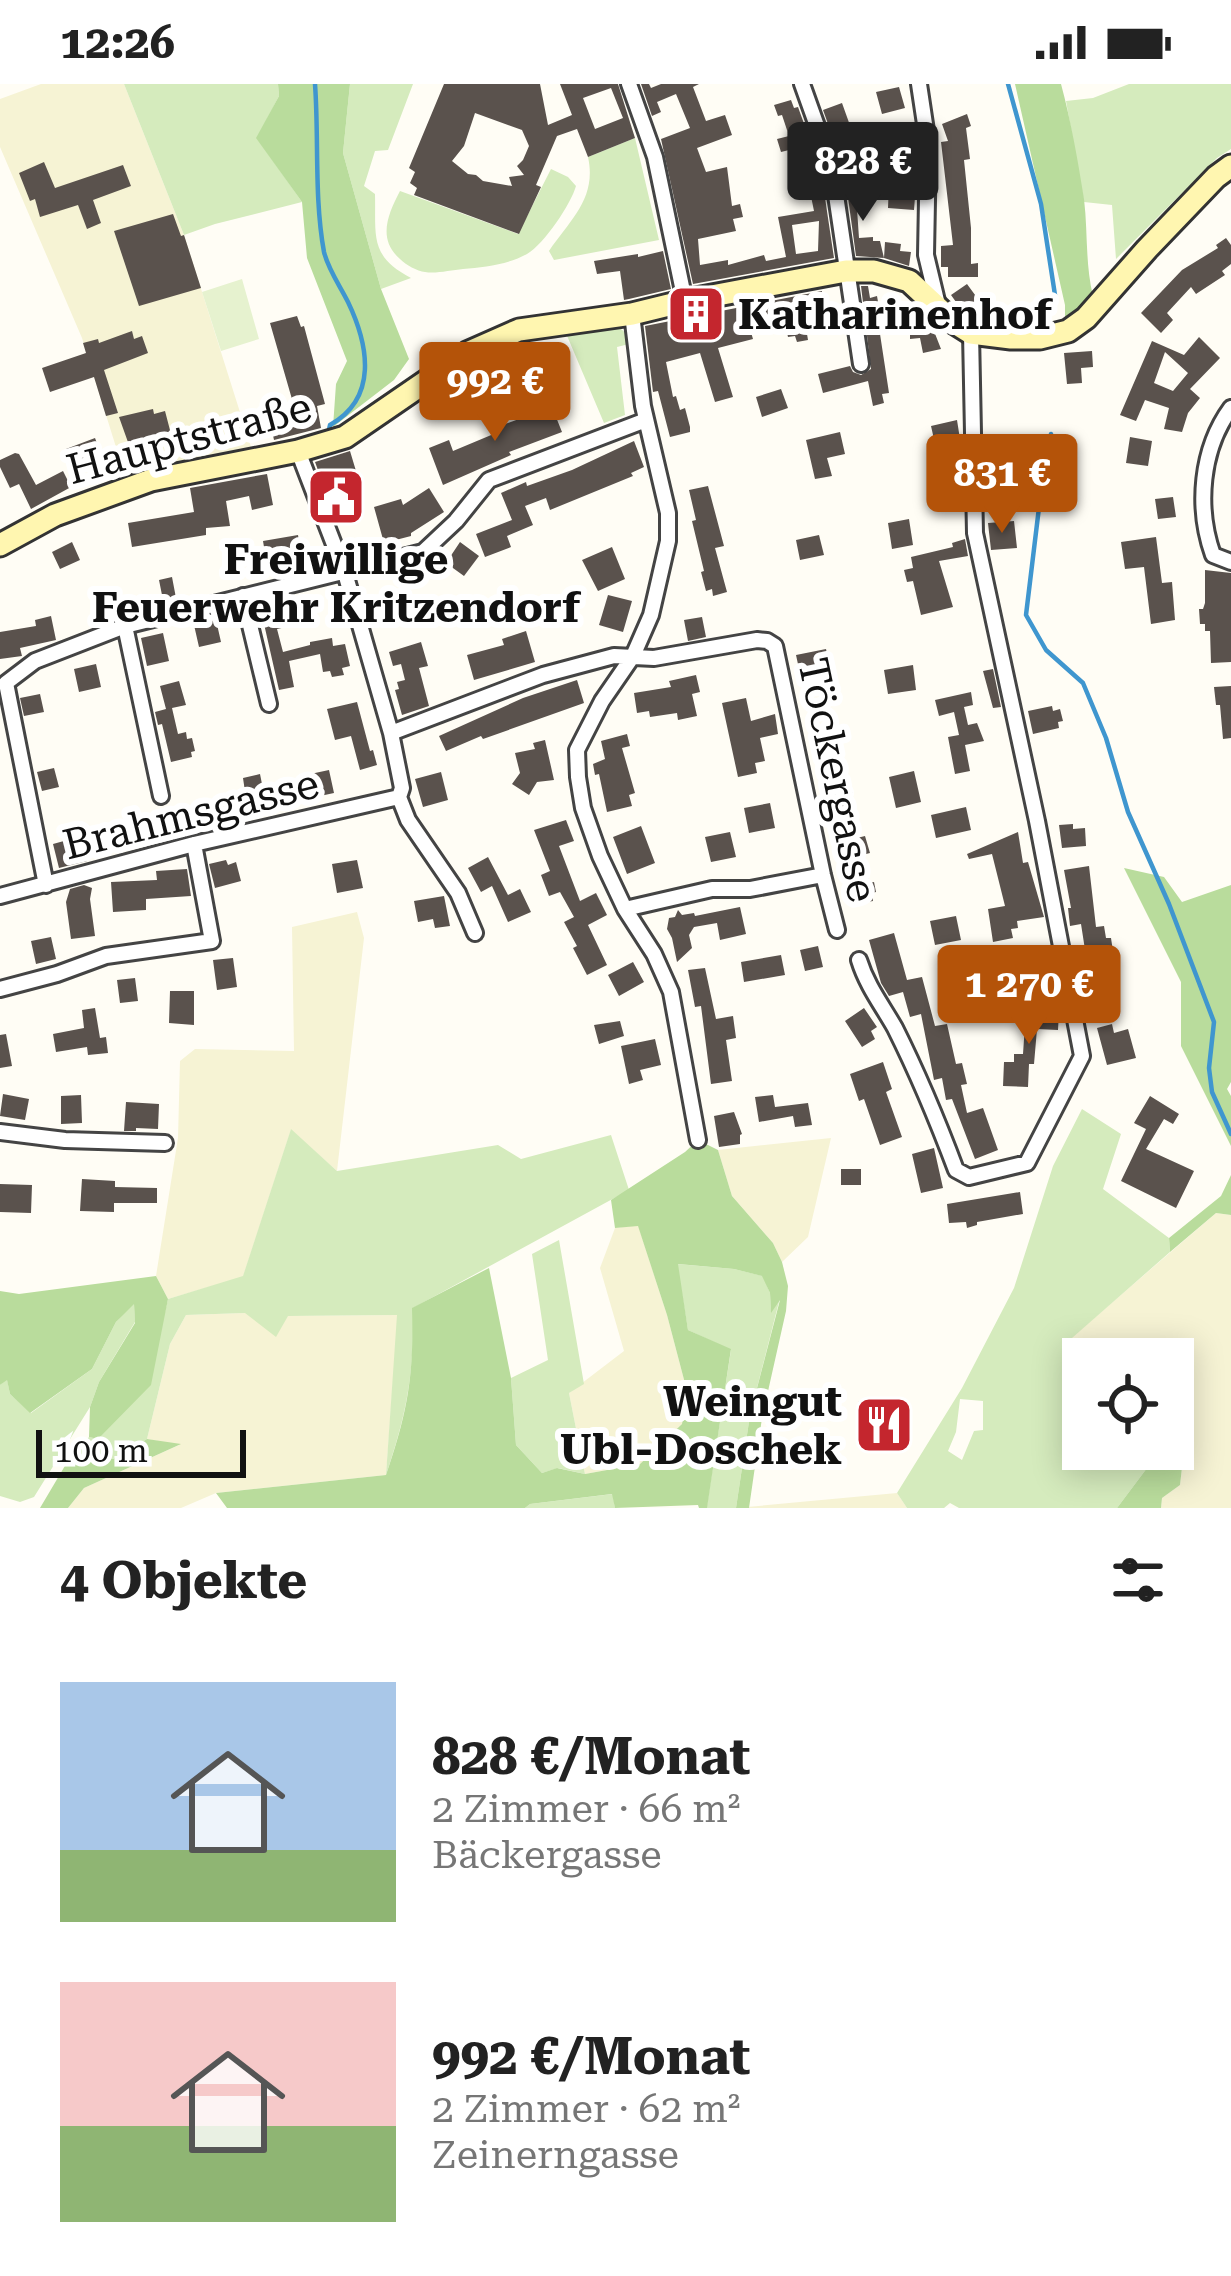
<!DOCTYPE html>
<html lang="de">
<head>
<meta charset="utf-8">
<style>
	:root { --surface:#fff; --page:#f6f6f6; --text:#222; --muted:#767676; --accent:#b45309 }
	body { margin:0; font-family:"Roboto Serif",serif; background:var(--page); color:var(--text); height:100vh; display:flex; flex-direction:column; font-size:45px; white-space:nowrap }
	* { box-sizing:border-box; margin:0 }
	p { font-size:39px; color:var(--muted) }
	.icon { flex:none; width:66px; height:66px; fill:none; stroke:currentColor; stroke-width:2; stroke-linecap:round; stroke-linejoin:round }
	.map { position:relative; height:1424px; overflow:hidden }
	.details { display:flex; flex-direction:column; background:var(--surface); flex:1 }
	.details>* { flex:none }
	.buttons { position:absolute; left:1062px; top:1254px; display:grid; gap:24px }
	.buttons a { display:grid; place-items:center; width:132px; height:132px; border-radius:0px; background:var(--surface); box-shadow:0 6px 30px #0003; font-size:60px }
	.scale { position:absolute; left:36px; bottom:30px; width:210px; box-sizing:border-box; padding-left:12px; border:6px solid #111; border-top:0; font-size:33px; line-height:42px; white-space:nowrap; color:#111; -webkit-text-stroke:9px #fff; paint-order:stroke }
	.price { position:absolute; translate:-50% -102px; padding:0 27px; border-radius:12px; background:var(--accent); color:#fff; font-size:39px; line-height:78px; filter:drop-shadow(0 3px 6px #0008) }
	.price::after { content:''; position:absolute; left:50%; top:72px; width:36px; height:27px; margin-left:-18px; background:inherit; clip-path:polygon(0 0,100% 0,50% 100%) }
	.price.current { background:#222; color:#fff }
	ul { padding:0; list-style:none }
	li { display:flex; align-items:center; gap:36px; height:300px; padding:0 60px }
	li span { display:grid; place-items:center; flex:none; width:336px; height:240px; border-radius:0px; color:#555 }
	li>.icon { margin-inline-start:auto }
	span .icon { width:144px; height:144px; fill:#fffc; stroke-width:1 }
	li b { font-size:51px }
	h2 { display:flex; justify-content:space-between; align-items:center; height:144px; padding:0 60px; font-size:51px }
	.status { display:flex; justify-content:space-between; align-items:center; height:84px; padding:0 60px; background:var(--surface); direction:ltr }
	.status svg { height:33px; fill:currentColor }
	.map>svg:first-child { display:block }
</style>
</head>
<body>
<div class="status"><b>12:26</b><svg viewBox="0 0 49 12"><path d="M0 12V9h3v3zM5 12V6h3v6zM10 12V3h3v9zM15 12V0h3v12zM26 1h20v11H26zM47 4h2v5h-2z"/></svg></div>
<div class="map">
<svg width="1231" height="1424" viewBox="0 0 1231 1424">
	<rect width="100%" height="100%" fill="#fffdf5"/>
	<!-- farmland -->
	<path fill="#f6f3d4" d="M41,0H124L184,151L251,363L125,392L82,254L0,63V15Z
		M357,828L364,854L337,1087L291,1046L243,1193L168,1215L156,1192L178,1054L180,977L195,965L294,967L292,843Z
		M831,1054L808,1153L782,1178L773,1159L732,1112L718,1066Z
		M1216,1129L1231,1131V1424H1161L1162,1414L1180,1401L1184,1366L1177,1322L1173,1319V1275H1122L1071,1254Z
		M638,1141L667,1231L687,1307L682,1340L640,1380L585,1390L569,1309L624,1267L600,1184L615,1144Z
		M245,1229L287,1232L398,1231L386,1391L216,1409L181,1424H68L84,1404L179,1361L147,1355L170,1260L186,1231Z
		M897,1409L907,1424H747V1423Z"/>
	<!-- green -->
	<path fill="#d5ebbd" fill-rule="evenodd" d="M124,0H278L279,12L257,54L302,118L215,140L184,151Z
		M350,0H413L388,66L375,67L364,102L375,110C376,152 369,172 411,194L381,205L343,69Z
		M1129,0H1231V65L1217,74L1116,175L1112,121L1084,118L1066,17L1093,14Z
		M635,54L659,156L554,176L549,167C571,135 597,114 588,73Z
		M551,85L568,93L576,102C571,120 544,160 527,170C507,181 484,183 463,185C451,186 436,190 425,188C417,187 406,181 400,175C377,155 388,130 400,107L518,150Z
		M616,241L627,250L629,260L617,263L625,331L604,339L565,247Z
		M1082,1025L1121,1050L1103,1105L1169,1154L1170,1168L1072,1254L1091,1275H1083V1365H1148L1150,1380L1117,1424H959L950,1419L944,1424H907L897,1409L962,1304L1014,1204L1053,1082ZM960,1315L983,1317V1346L974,1347L962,1376L948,1367L956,1348Z
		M291,1045L337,1087L498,1061L521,1075L611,1051L629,1106L413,1224C414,1291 407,1328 386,1391L397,1231L288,1232L276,1253L245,1229L186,1231L170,1260L147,1355L113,1375H69L89,1353L99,1355L165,1228L168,1215L243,1192Z
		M559,1156L584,1300L569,1309L585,1390L558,1384L542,1389L516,1361L511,1294L548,1276L532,1170Z
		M677,1180L734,1185L763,1192L770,1209L771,1227L781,1210L750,1331L736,1424H707V1421L731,1266L688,1246Z
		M134,1218L135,1238L99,1298L90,1323L34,1413L20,1418L0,1412V1301L7,1295L10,1310L31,1329L92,1285L116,1238Z
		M613,1410L615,1424H525L530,1420Z"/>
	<!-- forest -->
	<path fill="#b9dc9c" d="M278,0H350L343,69L381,205L409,275L394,296L333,343L336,300L347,277L307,174L302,118L256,54L279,12Z
		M1015,0H1061C1071,37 1078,77 1084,115C1088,147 1085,179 1093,212L1084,227L1065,241V221Z
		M1124,784L1164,793L1182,818L1231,801V998L1227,1005L1231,1012V1062L1181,962V898Z
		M698,1056L718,1066L732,1112L773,1159L782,1178L788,1202L786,1227L762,1334L749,1424H736L750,1331L780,1216L771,1229L770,1209L762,1192L734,1185L678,1180L688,1246L731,1265L707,1424H699L698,1421L615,1424L612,1410L530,1420L525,1424H227L216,1409L386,1391C408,1327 414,1291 412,1224L489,1184L511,1294L516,1361L542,1389L557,1384L585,1390L640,1380L682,1340L687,1307L667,1231L638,1142L615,1144L611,1116L685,1068Z
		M1231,1091V1131L1216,1129L1170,1168L1169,1154L1221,1112Z
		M156,1192L168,1215L151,1301L98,1355L89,1353L90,1323L99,1298L135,1239L134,1220L116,1238L92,1285L30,1329L10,1310L7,1296L0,1301V1207L19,1210Z
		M1173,1319L1177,1322L1184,1366L1180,1401L1162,1414L1161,1424H1117L1150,1380L1148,1365H1173Z
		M147,1355L181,1360L84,1404L68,1424H40L69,1375H113Z"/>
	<!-- pitch -->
	<path fill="#e6f2cf" d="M242,195L259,255L221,267L202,208Z"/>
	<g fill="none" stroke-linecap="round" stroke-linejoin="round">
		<!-- stream -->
		<path stroke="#3f96cf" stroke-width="4.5" d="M315,0C319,55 314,113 324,168C328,185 340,202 348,218C369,262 378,314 330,341L328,350
			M1008,0L1041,120L1055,211
			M1051,350L1041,407L1026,531L1046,566L1083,599L1106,654L1128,728L1169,820L1214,938L1209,984L1212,1008L1231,1050"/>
	</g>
	<!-- building -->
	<path fill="#5a524d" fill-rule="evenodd" d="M444,0H540L548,41L572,31L560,0H618L635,54L588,73L577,45L557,52L536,101L541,103L519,150L414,111L417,104L410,99L415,88L409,84ZM611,4L623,34L595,45L583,14ZM475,29L522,46L529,62L523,76L517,82L524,91L509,93L512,102L483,97L476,91L468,90L452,77L464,62Z
		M641,0H649L651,4L661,0H699L693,3L706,37L725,31L732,51L697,64L706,88L727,83L732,122L740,120L743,133L733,135L736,147L698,155L700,181L728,176V181L764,171L766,177L786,173L778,133L814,127L801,63L781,68L777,55L789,52L782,31L778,32L774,21L791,16L794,24L798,23L821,87L834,174L693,200L661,55L690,44L676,10L657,18L661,28L652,32ZM819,137L818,167L796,170L792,141Z
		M899,3L905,24L882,30L876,8Z
		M842,19L862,75L843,81L823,26Z
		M967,30L971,42L966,44L970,75L964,76L971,144V180L978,179V193H948V183H941V162L953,161L941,58L948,57L942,40Z
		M913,59L916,79L898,83L893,63Z
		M44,78L55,104L123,81L131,102L93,116L101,139L87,145L78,121L40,133L35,115L30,117L19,89Z
		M889,98L916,100L914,126L888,124Z
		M869,102L873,122L857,125L859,154L873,153V157H880L884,174L856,172L847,106Z
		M173,130L181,152L184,151L201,204L139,222L114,147Z
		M1226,154L1231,161V180L1222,187L1225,191L1196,210L1191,203L1167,229L1173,236L1161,249L1141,229L1182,186L1218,164L1216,161Z
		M885,158L901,160L900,167L911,168L909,182L884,174Z
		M663,167L671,205L629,215L624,216L620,187L597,190L594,177L638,170V173Z
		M967,200L978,215L972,219L978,228L972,232L961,225L951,211Z
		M861,202H868L870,214L877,212L881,235L890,233L892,248L880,250L889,309L882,310L884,319L873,322L868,297L823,309L818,290L850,282L853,288L861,291L871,285Z
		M822,207V218L815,220L820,247L807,250L808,256L797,258L795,252L788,253L785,239L781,240L779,228L747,235L753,255L718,264L733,313L715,318L700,269L666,278L673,313L676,312L680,326L685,324L690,343V348L670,353L658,307L653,308L645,242Z
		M297,232L301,243L304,242L325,320L317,322L321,344L274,356L271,342L298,336L270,239Z
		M922,232H924L935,241L928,243L932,242L941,265L923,269L920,254L910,255V244L923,243Z
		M132,247L134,255L142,252L148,269L104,286L118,329L106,332L94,293L50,308L42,284L86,269L83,259L98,255L99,259Z
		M1199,253L1220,274L1190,305L1200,314L1188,329L1182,348L1164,345L1169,324L1145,316L1136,337L1120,331L1152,257L1184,271ZM1165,268L1188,289L1173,307L1154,299Z
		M1092,267L1093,283L1081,284L1082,299L1067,300L1064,269Z
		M781,305L788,324L762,333L756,313Z
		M550,318L562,348L509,368L511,371L443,401L429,364L449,356L453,367L496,349L494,344L530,331L528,327Z
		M153,325L154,330L165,327L171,350L154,355V358L129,361L119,333Z
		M957,336L962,368L938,373L931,342Z
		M840,348L845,370L827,374L832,392L815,395L806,356Z
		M1130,353L1152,357L1148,382L1126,379Z
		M95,354L101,370L97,371L98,375L73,384L66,365Z
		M634,357L644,383L631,389L633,392L550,426L546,414L525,422L533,441L507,452L511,463L485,473L476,450L512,436L501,409L526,398L527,402L572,386Z
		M350,367L356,387L340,392L349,428L335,432L315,378Z
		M15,369L19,370L36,401L63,387L71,403L31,425L19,400L10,404L0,383V376Z
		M988,370L1018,374L1015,403L1000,402L1001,397L986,395Z
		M940,386L957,387L956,405L939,404Z
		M267,390L273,421L252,426L249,412L226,417L230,442L206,444V451L132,463L128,439L194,428L190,404Z
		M708,402L724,462L715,464L727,508L713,512L712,505L706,507L701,488L704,487L692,437L696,436L689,406Z
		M429,404L444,428L411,449V452L384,459L374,423L401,415L403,421Z
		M1173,413L1176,433L1158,435L1155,415Z
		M909,435L913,461L892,465L888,439Z
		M1014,437L1017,464L991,466L988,439Z
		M298,451L302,475L267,481L263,457Z
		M819,451L824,471L800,476L796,456Z
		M1156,453L1162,499L1172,498L1175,536L1151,540L1144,483L1125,485L1121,458Z
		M965,455L968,472L939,477L953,523L921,531L913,497L907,498L904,486L913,484L911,473L953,463L952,459Z
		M72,458L80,476L60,485L52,468Z
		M460,458L479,472L464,492L446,479Z
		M612,463L625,495L598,507L582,476Z
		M1205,486L1231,489V578L1211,579L1210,547H1205V540H1200L1199,525H1203L1205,519Z
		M172,493L176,514L163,516L159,496Z
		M608,511L632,517L623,548L599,541Z
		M279,520L286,543L277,545L283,568L310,561V558L332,554L333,562L345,560L350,582L342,584L344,591L332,593L330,587L323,588L320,570L289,577L294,603L279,606L262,531L265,530L263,523Z
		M51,532L56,556L20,564L22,572L0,575V548L36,542L35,536Z
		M702,533L706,553L688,557L684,536Z
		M216,536L221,558L199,563L194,541Z
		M526,547L535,578L474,596L467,571L504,561L502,555Z
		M163,549L169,577L147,582L141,554Z
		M421,558L428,582L419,584L429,622L402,631L395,606L399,605L397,598L405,596L401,580L393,582L389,568Z
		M826,565L831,588L801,594L796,571Z
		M96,580L101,603L79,608L74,585Z
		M913,581L916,606L888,610L884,586Z
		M993,585L1001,623L993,624L983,587Z
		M696,591L700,608L692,610L697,632L678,636L677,629L650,633L649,627L637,629L634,609L671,603L669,597Z
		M577,596L584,619L483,655L481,652L446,667L439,652L523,614Z
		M179,597L186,621L172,624L178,650L186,648L187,655L192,654L195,667L191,668L192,673L171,678L162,640L158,641L155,628L166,625L160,602Z
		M1231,602V654L1223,655L1220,621H1216L1214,603Z
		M971,608L973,621L964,623L968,641L977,639L984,657L965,661L970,687L955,690L948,653L959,651L954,628L939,632L935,616Z
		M40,610L44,628L24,632L20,614Z
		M746,614L751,637L775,630L778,650L760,654L765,677L755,679L757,689L738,693L722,619Z
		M357,618L370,667L373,666L377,681L360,686L351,652L335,656L327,625Z
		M1052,622L1053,627L1060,625L1063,637L1058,638L1059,644L1033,650L1028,627Z
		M627,650L630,662L622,664L635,709L629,711L632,722L607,728L599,690L595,691L593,680L605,675L601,657Z
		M833,650L844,695L849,694L853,711L849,712L851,720L835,724L833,716L827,718L819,685L823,684L816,654Z
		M545,656L554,696L537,698L529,711L512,700L520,689L515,669L535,665L533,659Z
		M54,684L59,703L42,707L37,688Z
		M329,686L334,709L306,715L301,692Z
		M914,687L921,718L896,724L889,693Z
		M441,688L448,716L423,723L415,695Z
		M260,690L267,725L248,728L243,694Z
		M770,719L775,744L749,749L744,724Z
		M215,721L219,739L199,743L194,725Z
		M966,723L971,746L936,754L931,731Z
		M566,736L574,757L559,762L580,817L596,809L607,831L588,841L607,881L587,891L573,864L577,862L564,838L574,833L560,808L549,812L541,791L550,787L534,746Z
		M1073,740V745L1085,744L1086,762L1062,764L1059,741Z
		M641,742L655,779L627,790L613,753Z
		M140,744L142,758L120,760L118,747Z
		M730,748L736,773L711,778L705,753Z
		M1018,748L1023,779L1028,778L1044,833L1017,837L1018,844L1011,845L1013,854L993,858L988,825L1005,822L992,770L969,775L967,770Z
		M82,752L87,777L59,784L53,760Z
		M865,752L870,769L842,776L837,759Z
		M488,773L508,811L520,805L531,828L508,838L492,802L481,808L468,784Z
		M226,776L228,781L236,778L241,797L215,804L209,780Z
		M357,776L363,804L337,809L332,780Z
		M1089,782L1096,843L1104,842L1106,854H1111L1115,881L1088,885L1081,840L1070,842L1068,824H1071L1064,786Z
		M187,785L191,812L146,815V826L113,828L111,798L157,796L156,787Z
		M868,793L869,799L874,798L876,808L872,809L873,817L850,821L846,797Z
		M84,801L92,804L90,815L95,852L71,855L66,818L70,805Z
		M444,812L450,842L435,844L433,835L418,838L414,817Z
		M740,823L746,850L720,856L717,839L694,843L689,851L692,864L677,878L672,854L667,845L669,834L675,833L678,826L682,831L694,829L695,832Z
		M956,832L961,856L935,861L930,837Z
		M894,849L907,896L922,893L935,942L947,940L956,980L962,979L967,1000L961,1001L967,1029L983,1024L998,1066L975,1075L952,1015L946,1016L942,994L934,996L921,930L910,933L903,908L889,912L881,899L869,856Z
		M51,853L56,875L36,880L31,857Z
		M818,862L823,883L805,887L800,866Z
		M781,871L785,891L744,898L741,878Z
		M233,874L237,903L217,906L213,876Z
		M633,878L644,898L619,912L608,891Z
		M705,884L716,935L733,932L736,954L726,956L732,997L711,1000L701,922L695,923L688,886Z
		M1028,884L1032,911L1009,915L1004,888Z
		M135,894L138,917L120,919L117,896Z
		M170,907H194V941L169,939Z
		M95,924L100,954L106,953L108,969L88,971L87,963L56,968L53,950L84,944L82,926Z
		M864,924L877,943L871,947L875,955L862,963L845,937Z
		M1026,926L1059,928L1058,946L1037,945L1034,980H1029L1028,1003L1003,1002L1004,978H1014V970H1023Z
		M620,937L624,952L599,960L594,941Z
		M1112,940L1114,949L1128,945L1136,974L1107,981L1097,944Z
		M6,950L12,982L0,984V951Z
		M655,955L661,981L640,986L643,996L629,1000L621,962Z
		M883,978L892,1005L886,1008L902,1053L880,1061L864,1015L859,1017L850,990Z
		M3,1010L29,1015L25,1036L0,1032Z
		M81,1011L82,1039L61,1040V1012Z
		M773,1011L775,1023L808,1019L812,1041L795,1043L793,1032L759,1038L755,1013Z
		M1150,1012L1179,1030L1173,1040L1164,1035L1146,1065L1194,1087L1176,1124L1121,1097L1146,1045L1134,1039Z
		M126,1018L159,1020L158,1045L136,1044V1047H124Z
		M734,1028L742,1050L740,1051V1060L719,1063L714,1032Z
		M934,1064L943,1104L921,1109L912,1070Z
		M841,1085H861V1101H841Z
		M82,1095L115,1097V1103L157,1104V1119H114V1128L80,1127Z
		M0,1100L32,1101L31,1129L0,1128Z
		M1020,1108L1023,1130L977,1138V1141L967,1144L966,1138L949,1139L947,1120Z
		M871,1316L874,1333L894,1329L897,1345L901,1344L905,1364L881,1369L880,1361L872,1363L866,1337L861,1338L858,1318Z"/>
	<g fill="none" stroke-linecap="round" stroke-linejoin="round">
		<!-- minor casing -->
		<g stroke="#444" stroke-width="20">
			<path id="minor" d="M629,0L655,73L685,217
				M802,0L832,84L861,280
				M919,0L928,60L926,171L938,221
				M632,230L643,322L668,429V457L651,531L633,572L602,617L577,666L578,693L583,724L600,772L625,825L654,870L671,908L698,1056
				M1231,324C1201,365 1196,423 1213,471L1231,478
				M298,367L345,489L391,649L402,704L399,713L408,736L458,809L475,849
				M243,512L269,620
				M125,542L161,712
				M391,649L543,591L614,572L654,574L757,556L767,557L775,562L823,791L837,846
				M46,801L6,599L35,577L125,542L423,468L456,437L489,396L646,336
				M0,812L194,760L399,713
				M625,825L712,805H750L823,791
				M859,876C867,902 882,921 895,944C918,990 938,1038 956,1086L969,1093L1027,1079L1082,972L1037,737L975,449L971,249
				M0,905L57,890L106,872L212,857L194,760
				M0,1048L65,1056L165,1059"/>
		</g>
		<!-- secondary casing -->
		<g stroke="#333" stroke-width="27">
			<path id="secondary" d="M0,461L55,431L151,396L298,367L345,353L469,268L519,246L632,230L685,217L846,187H874L909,197L952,237L971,249L1011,254H1040L1068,247L1086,234L1147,165L1216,93L1231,82"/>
		</g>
		<!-- minor -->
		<use href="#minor" stroke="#fff" stroke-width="14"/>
		<!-- secondary -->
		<use href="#secondary" stroke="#fff6b0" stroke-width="21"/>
	</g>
	<!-- icons -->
	<defs>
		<g id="building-square" transform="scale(3)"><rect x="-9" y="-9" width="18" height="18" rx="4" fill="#c4262e" stroke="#fff"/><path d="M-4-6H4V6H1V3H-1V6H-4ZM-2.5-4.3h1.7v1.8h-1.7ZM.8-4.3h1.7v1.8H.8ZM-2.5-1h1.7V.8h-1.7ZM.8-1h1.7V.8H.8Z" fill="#fff"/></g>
		<g id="civic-square" transform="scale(3)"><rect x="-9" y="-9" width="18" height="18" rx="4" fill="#c4262e" stroke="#fff"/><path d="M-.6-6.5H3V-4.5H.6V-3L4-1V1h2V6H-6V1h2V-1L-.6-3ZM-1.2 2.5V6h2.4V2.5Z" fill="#fff"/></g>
		<g id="restaurant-square" transform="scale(3)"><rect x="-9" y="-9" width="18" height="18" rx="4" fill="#c4262e" stroke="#fff"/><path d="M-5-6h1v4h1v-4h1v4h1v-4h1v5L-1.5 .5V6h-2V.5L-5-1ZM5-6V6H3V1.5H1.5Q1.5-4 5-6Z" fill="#fff"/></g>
	</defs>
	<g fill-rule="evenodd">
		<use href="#building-square" x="696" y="230"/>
		<use href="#civic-square" x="336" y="413"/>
		<use href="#restaurant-square" x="884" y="1341"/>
	</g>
	<g text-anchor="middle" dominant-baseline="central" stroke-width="12" stroke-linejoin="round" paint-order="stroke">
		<!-- poi labels -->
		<g font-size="42" font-weight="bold" fill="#111" stroke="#fff" text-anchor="start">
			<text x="738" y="230">Katharinenhof</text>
			<text x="336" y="475" text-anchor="middle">Freiwillige<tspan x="336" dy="48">Feuerwehr Kritzendorf</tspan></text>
			<text x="842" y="1317" text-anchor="end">Weingut<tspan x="842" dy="48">Ubl-Doschek</tspan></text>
		</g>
		<!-- street labels -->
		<g font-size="42" fill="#111" stroke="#fff">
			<text transform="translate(189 354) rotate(-15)">Hauptstraße</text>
			<text transform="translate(838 696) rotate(78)">Töckergasse</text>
			<text transform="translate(191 730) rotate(-14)">Brahmsgasse</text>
		</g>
	</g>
</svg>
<div class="buttons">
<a><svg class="icon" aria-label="locate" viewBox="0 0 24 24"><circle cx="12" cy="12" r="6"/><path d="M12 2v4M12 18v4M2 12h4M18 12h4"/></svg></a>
</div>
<div class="scale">100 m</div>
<b class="price current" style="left:863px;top:140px">828 €</b>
<b class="price" style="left:495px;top:360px">992 €</b>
<b class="price" style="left:1002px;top:452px">831 €</b>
<b class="price" style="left:1029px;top:963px">1 270 €</b>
</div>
<section class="details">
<h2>4 Objekte<svg class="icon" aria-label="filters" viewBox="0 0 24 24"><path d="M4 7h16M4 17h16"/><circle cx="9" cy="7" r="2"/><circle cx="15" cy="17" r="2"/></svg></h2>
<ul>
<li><span style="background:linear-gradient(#a9c7e8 70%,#8fb573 0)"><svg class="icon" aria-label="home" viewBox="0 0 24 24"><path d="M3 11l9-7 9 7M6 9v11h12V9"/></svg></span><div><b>828 €/Monat</b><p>2 Zimmer · 66 m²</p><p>Bäckergasse</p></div></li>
<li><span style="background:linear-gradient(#f6c9c9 60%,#8fb573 0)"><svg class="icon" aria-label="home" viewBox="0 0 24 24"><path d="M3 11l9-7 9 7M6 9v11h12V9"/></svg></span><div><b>992 €/Monat</b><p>2 Zimmer · 62 m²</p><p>Zeinerngasse</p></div></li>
</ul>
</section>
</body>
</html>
